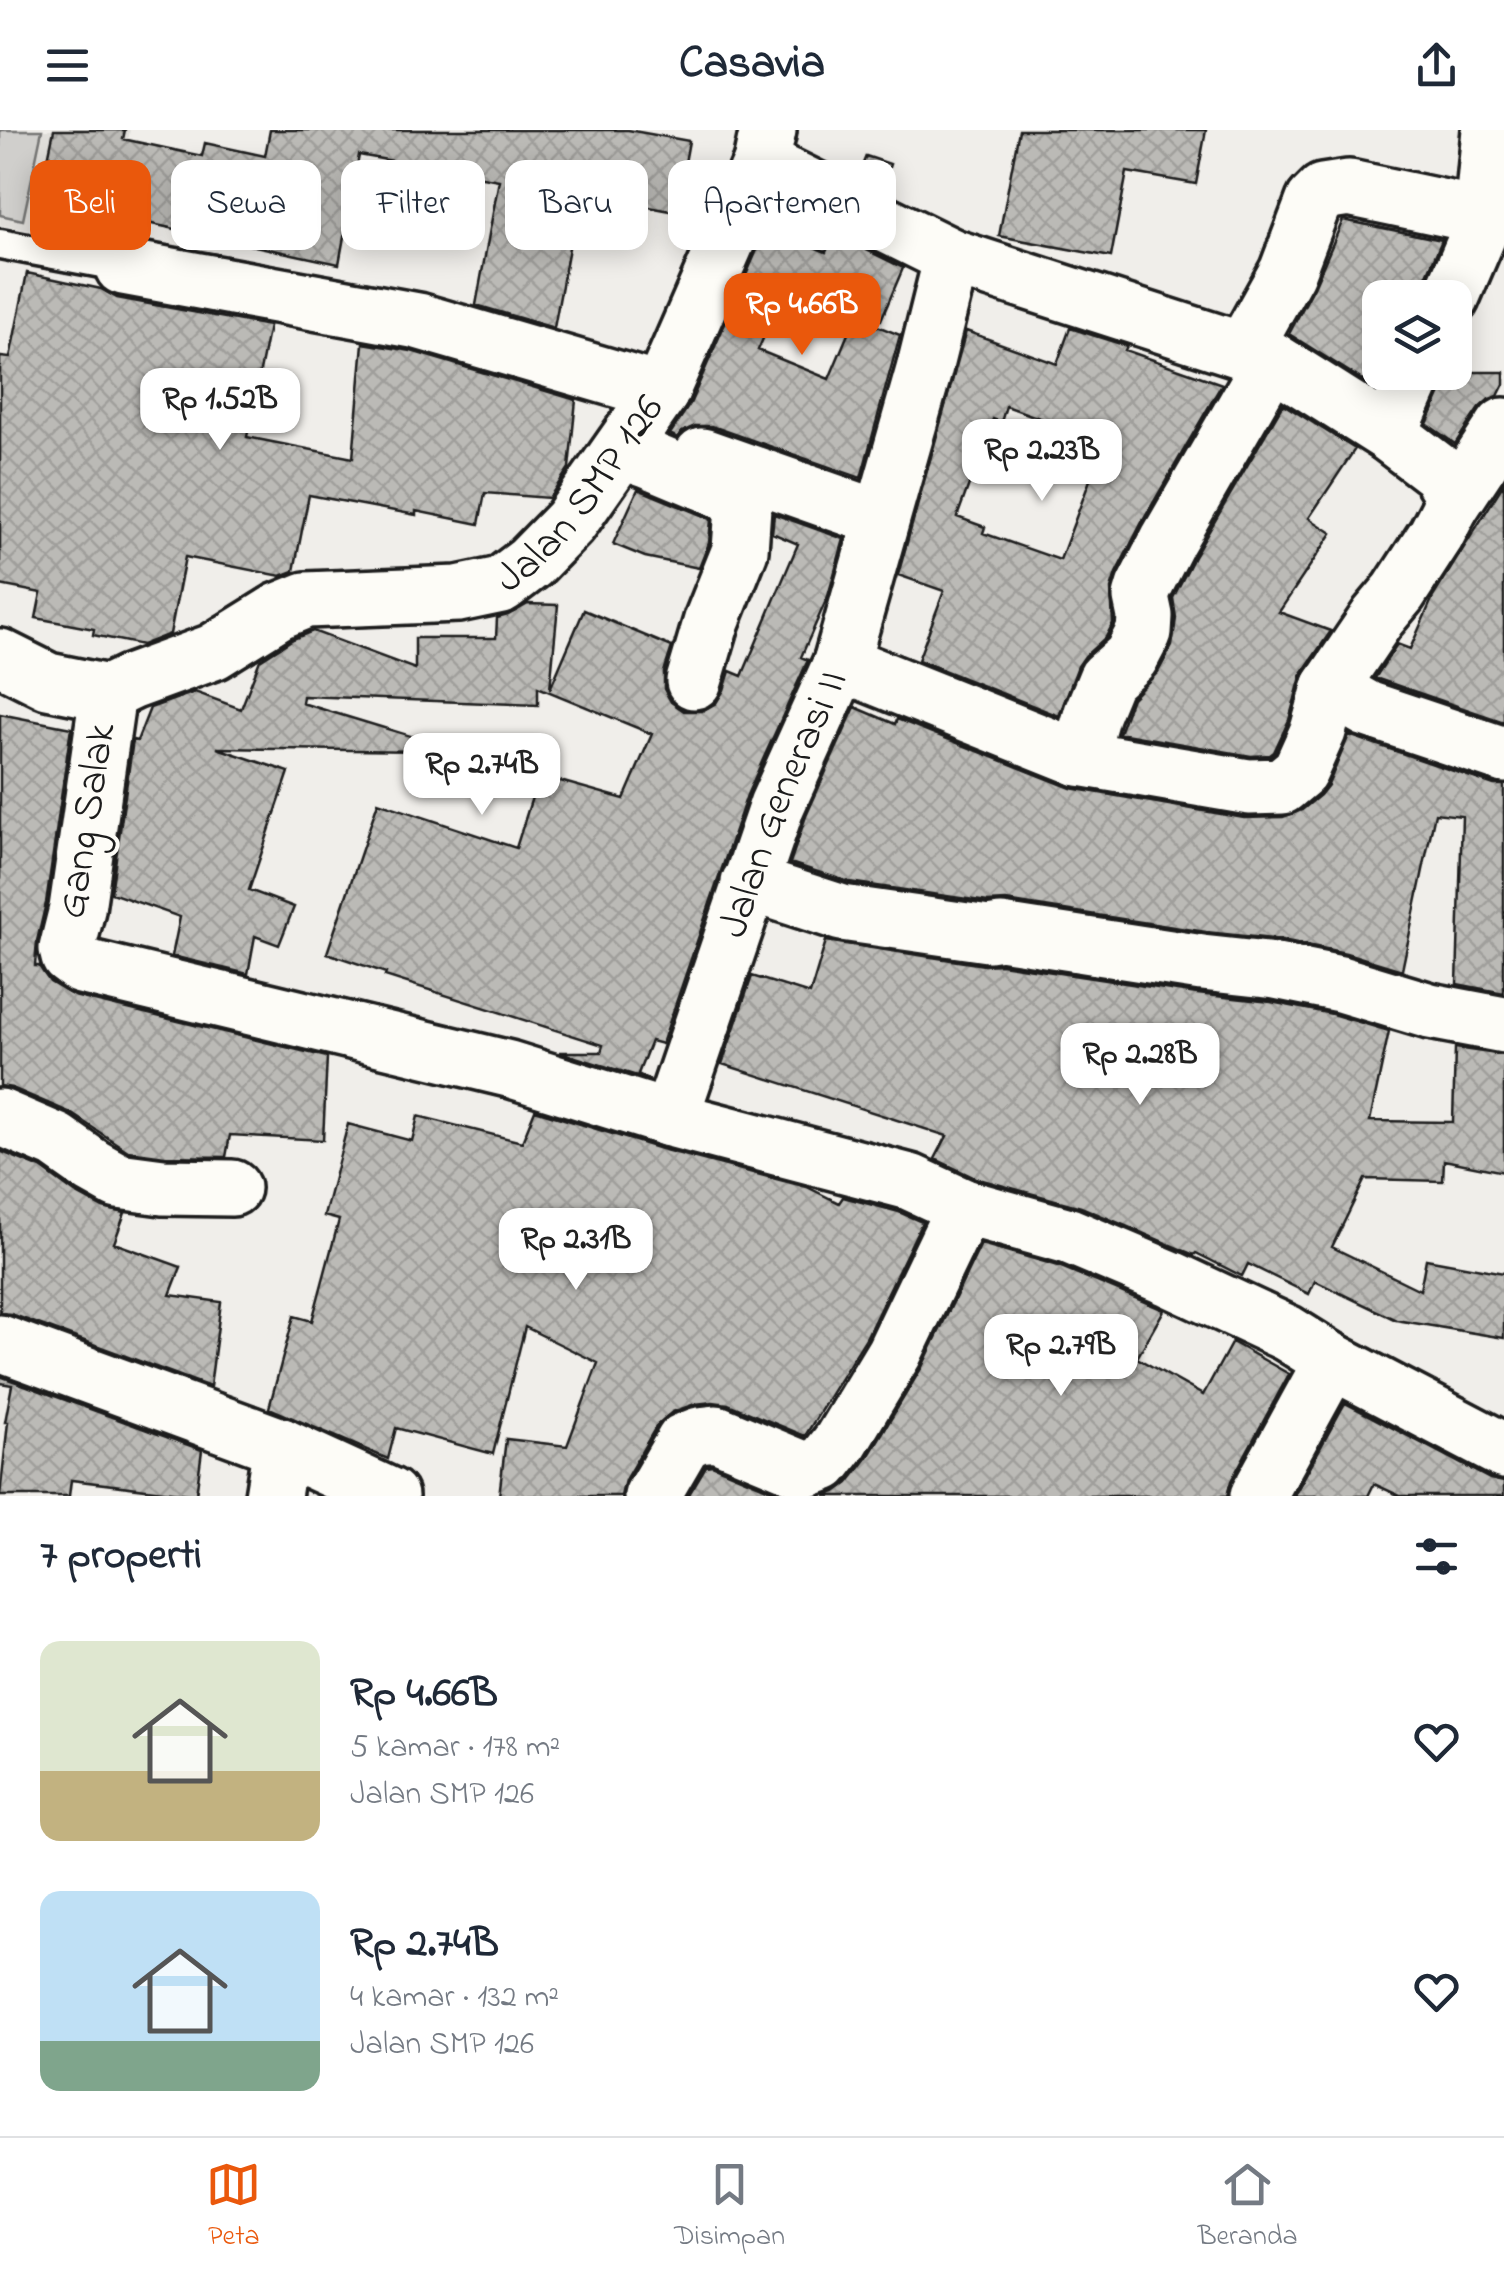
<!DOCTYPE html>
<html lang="id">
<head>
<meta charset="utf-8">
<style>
	:root { --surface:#fff; --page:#f2f2f3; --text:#1f2937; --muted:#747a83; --line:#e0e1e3; --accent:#ea580c }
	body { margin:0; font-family:"Indie Flower",sans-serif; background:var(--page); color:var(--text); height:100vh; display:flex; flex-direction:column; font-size:38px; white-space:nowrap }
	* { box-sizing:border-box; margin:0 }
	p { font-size:32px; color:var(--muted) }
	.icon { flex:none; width:55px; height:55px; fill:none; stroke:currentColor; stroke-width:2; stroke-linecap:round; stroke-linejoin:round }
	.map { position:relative; height:1366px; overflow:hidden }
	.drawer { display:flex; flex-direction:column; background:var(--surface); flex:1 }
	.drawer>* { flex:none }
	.guide { position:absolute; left:30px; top:30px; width:1000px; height:90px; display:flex; gap:20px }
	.controls { position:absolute; left:1362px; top:150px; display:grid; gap:20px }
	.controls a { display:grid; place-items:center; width:110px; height:110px; border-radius:20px; background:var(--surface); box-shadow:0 5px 25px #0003; font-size:50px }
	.price { position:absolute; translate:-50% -85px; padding:0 22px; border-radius:20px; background:#fff; color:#222; font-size:32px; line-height:65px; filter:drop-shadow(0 2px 5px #0008) }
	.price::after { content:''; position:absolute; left:50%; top:60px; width:30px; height:22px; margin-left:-15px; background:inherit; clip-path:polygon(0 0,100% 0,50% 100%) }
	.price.selected { background:var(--accent); color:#fff }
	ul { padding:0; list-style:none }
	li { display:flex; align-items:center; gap:30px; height:250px; padding:0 40px }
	li span { display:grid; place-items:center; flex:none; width:280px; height:200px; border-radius:20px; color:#555 }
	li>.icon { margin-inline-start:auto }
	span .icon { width:120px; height:120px; fill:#fffc; stroke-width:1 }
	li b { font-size:42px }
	h2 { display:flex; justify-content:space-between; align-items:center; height:120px; padding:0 40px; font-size:42px }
	.chip { padding:0 35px; border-radius:20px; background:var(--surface); box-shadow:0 5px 25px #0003; font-size:35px; line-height:90px }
	.chip.selected { background:var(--accent); color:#fff }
	header { display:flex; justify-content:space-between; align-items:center; height:130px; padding:0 40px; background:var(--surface); font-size:45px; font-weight:800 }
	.dock { display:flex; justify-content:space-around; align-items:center; height:140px; border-top:2px solid var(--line); background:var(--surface); font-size:28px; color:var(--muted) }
	.dock a { display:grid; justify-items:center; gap:5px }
	.dock .selected { color:var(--accent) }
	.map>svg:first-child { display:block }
</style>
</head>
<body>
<header><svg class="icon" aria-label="menu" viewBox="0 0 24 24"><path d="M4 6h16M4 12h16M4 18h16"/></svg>Casavia<svg class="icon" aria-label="share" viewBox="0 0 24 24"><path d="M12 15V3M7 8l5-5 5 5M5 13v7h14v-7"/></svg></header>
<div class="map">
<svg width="1504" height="1366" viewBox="0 0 1504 1366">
	<defs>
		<pattern id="building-cross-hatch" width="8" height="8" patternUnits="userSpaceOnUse" patternTransform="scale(2.5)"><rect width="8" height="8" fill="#bbbab6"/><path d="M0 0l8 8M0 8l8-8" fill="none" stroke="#a09f9c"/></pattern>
	</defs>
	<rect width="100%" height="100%" fill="#f0eeea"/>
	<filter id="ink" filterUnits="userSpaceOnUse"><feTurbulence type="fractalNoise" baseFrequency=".01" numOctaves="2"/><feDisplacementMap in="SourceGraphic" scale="20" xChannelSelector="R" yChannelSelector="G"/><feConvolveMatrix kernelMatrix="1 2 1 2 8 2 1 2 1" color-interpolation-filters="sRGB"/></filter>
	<g filter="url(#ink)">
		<!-- built -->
		<path fill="#e0deda" d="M0,0H130L106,115L0,95Z"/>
		<!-- garden -->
		<path fill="#d0cfcc" stroke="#767674" stroke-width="2.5" d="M0,0H42L23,90L0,85Z"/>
		<!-- building -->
		<path fill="url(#building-cross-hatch)" stroke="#1c1c1c" stroke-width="2.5" fill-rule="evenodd" d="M54,0H125L123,9L202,26L205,13L265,26L270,0H628L689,11L676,82L579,64L554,198L476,175L499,50L359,25L339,134L119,87V84L40,67Z
			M1019,0H1206L1196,54L1127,42L1111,127L999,106Z
			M866,26L890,34L883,58L858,46Z
			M1343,90L1442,110L1422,156L1420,168H1380L1382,242L1375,258L1289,204L1314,157Z
			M767,97L826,122L834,104L903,138L881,190L788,152L758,220L829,249L855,187L900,205L861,348L712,296H695L682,302L678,308L670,304L690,274Z
			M27,143L101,159L117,168L269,196L247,307L353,328L363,213L411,221L576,270L569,338L549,368L485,363L479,394L416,381V385L309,365L294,441L281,446L185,427L170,504L142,515L93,505L94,499L36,488L41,463L0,455V227L10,228Z
			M1070,198L1127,216L1125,220L1222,254L1141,394L1116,443L1111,459L1113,493L1106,507L1085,526L1078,536L1059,586L918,530L944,461L898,445L966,201L1057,234ZM1006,276L1084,304L1076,327L1096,334L1060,430L983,403L985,397L957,387L993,289L1001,292Z
			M1447,242H1504V254L1498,266L1489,269L1479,278L1455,314L1427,294L1445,254Z
			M1283,274L1355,319L1309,388L1332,403L1279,482L1331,501L1302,543L1289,590L1274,622L1270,625L1251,626L1119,603L1132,568L1158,542L1172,516L1176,488L1173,468L1195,425Z
			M1504,353V592L1375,548L1397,514L1410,519L1433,467Z
			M638,359L711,389L709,413L699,438L645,427L613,414Z
			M774,384L844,409L828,466L801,527L808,530L747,665L662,914L651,911L638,944L650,950L559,922H601L603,915L385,846L386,843L327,823L378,672L516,718L539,645L624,669L652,604L538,557V575L303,566L302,573L424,610L422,621L217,618L289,642L249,760L294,777L279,815L255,806L248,844L172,826L180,787L111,763L133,610L137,611L150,578L195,562L241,579L260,530L293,509L313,501L415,539V508H496L497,488L508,485L528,474L558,475L550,559L584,480L672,517L664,542V559L671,572L684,581H702L716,573L724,560L730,541L742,546L798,414L772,403Z
			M855,577L895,594L897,589L1071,658L1244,688L1283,687L1302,680L1320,665L1328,655L1349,605L1494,655H1504V863L1457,854L1462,686L1435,683L1402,840L1346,823L1282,810L1206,802L1006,771L988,772L849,752L790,733L806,686Z
			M0,584L71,598L46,773L37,811L35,836H39L50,852L74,866L327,927L323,1010L230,1005L226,1027L165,1026L128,1021L69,982L12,958L0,956Z
			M826,811L984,835L1001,834L1197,864L1271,872L1332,884L1389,901L1370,991L1453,992L1455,918L1504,925V1042L1444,1030L1443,1051L1365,1049L1332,1117L1420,1160L1426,1129L1504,1143V1208L1396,1190L1315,1151L1309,1164L1248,1134L1242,1146L1196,1123L1194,1125L1081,1077L975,1048L935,1029L947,1006L722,934L752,846L810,864Z
			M535,980L661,1019L807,1057L839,1073L843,1067L899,1082L922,1092L866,1208L805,1306L728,1274L713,1272L695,1274L672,1282L657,1295L625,1350L621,1366H499L506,1309L567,1316L598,1233L525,1197L493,1324L396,1298L388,1329L269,1278L294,1186L312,1191L339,1090L324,1086L348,994L412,1011L418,986L522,1012Z
			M0,1021L41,1038L75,1063L103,1078L125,1083L114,1113L181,1137L170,1165L221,1172L210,1257L11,1184L0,1183Z
			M981,1114L1059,1136L1164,1180L1137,1228L1203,1265L1232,1212L1289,1244L1231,1351L1227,1366H825L836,1362L848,1353L868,1327L922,1237Z
			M0,1246L202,1320L196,1365L71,1350L69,1366H0L8,1292H5L12,1255L0,1253Z
			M1345,1273L1490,1349L1504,1352V1366H1400L1374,1354L1368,1366H1294Z
			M712,1335L786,1366H688L706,1336Z"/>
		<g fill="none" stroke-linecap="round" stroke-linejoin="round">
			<!-- lane casing -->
			<g stroke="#1c1c1c" stroke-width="35">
				<path id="lane" d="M0,114L123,137"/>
			</g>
			<!-- street casing -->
			<g stroke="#1c1c1c" stroke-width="62">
				<g id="street">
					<path d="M761,33L952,127L1272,230L1389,304L1439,342L1449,359L1451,376L1436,405L1399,462L1378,487L1330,558L1318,601L1300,641L1282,656L1249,657L1079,628L841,533"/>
					<path d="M123,137L418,191L661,262"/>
					<path d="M1451,168L1478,105L1482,86L1490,0"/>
					<path d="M1243,221L1287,142L1314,71L1323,62L1349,58L1482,86"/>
					<path d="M1389,304L1416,242"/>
					<path d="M621,320L650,330L734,365L743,377L740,420L712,490L694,551"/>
					<path d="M702,326L859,381"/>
					<path d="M1451,376L1504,296"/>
					<path id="s1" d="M0,527L48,551L108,563L131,552L213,522L279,481L306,470L458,464L501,455L530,433L570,392L661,262L761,33L768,0"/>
					<path d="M1330,558L1367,579L1504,625"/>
					<path d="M108,563L77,779L67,819L69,827L81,836L509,939L670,989L910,1052L964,1077L1069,1106L1171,1149L1287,1203L1332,1231L1504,1321"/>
					<path d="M1079,628L1092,583L1106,549L1131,527L1144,502L1145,486L1141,467L1144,457L1168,410L1272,230"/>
					<path d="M749,753L842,783L988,804L1001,802L1202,833L1276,841L1340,854L1430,881L1504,895"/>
					<path d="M0,987L56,1011L93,1037L118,1051L163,1057L232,1058"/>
					<path id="s2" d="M670,989L777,675L841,533L924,240L952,127"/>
					<path d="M0,1213L281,1316L390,1366"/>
					<path d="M273,1366L281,1316"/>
					<path d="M652,1366L684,1311L699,1305L716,1303L805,1340L824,1333L841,1311L894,1223L964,1077"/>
					<path d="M1258,1366L1332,1231"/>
				</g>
			</g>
			<!-- lane -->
			<use href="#lane" stroke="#fdfcf7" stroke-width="28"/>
			<!-- street -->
			<use href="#street" stroke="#fdfcf7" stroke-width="55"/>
		</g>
	</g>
	<g text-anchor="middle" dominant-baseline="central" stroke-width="8" stroke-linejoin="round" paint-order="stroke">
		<!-- street labels -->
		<g font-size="42" fill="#1c1c1c" stroke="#fdfcf7">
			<text stroke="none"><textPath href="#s1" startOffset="652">Jalan SMP 126</textPath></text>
			<text stroke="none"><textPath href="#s2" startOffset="335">Jalan Generasi II</textPath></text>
			<text transform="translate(88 691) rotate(-81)">Gang Salak</text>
		</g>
	</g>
</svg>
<div class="controls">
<a><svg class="icon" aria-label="layers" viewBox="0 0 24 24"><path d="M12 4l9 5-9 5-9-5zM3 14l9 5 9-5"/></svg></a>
</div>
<b class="price selected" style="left:802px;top:228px">Rp 4.66B</b>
<b class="price" style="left:220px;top:323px">Rp 1.52B</b>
<b class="price" style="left:1042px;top:374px">Rp 2.23B</b>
<b class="price" style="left:482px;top:688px">Rp 2.74B</b>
<b class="price" style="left:1140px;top:978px">Rp 2.28B</b>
<b class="price" style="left:576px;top:1163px">Rp 2.31B</b>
<b class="price" style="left:1061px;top:1269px">Rp 2.79B</b>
<div class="guide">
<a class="chip selected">Beli</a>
<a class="chip">Sewa</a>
<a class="chip">Filter</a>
<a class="chip">Baru</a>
<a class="chip">Apartemen</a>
</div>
</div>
<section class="drawer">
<h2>7 properti<svg class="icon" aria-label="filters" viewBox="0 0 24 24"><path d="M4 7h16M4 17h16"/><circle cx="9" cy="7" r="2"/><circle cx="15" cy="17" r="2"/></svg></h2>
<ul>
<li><span style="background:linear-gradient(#dfe7d0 65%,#c2b280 0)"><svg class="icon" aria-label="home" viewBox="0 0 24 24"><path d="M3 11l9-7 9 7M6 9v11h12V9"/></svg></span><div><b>Rp 4.66B</b><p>5 kamar · 178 m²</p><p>Jalan SMP 126</p></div><svg class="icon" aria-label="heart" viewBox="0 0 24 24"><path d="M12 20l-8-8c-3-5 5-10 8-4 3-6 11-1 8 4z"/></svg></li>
<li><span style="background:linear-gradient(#bfe0f5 75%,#7fa58c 0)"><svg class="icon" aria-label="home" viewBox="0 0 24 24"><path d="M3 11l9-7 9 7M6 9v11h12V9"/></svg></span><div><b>Rp 2.74B</b><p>4 kamar · 132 m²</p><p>Jalan SMP 126</p></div><svg class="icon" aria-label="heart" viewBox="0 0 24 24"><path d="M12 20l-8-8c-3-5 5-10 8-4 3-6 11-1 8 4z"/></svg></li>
</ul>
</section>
<nav class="dock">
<a class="selected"><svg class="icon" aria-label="map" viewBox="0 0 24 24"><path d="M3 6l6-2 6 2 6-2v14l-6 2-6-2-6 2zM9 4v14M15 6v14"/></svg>Peta</a>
<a><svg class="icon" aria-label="saved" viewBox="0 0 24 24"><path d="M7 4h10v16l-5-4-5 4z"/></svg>Disimpan</a>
<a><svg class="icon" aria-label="home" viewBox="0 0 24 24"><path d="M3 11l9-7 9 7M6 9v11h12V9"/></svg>Beranda</a>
</nav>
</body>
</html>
